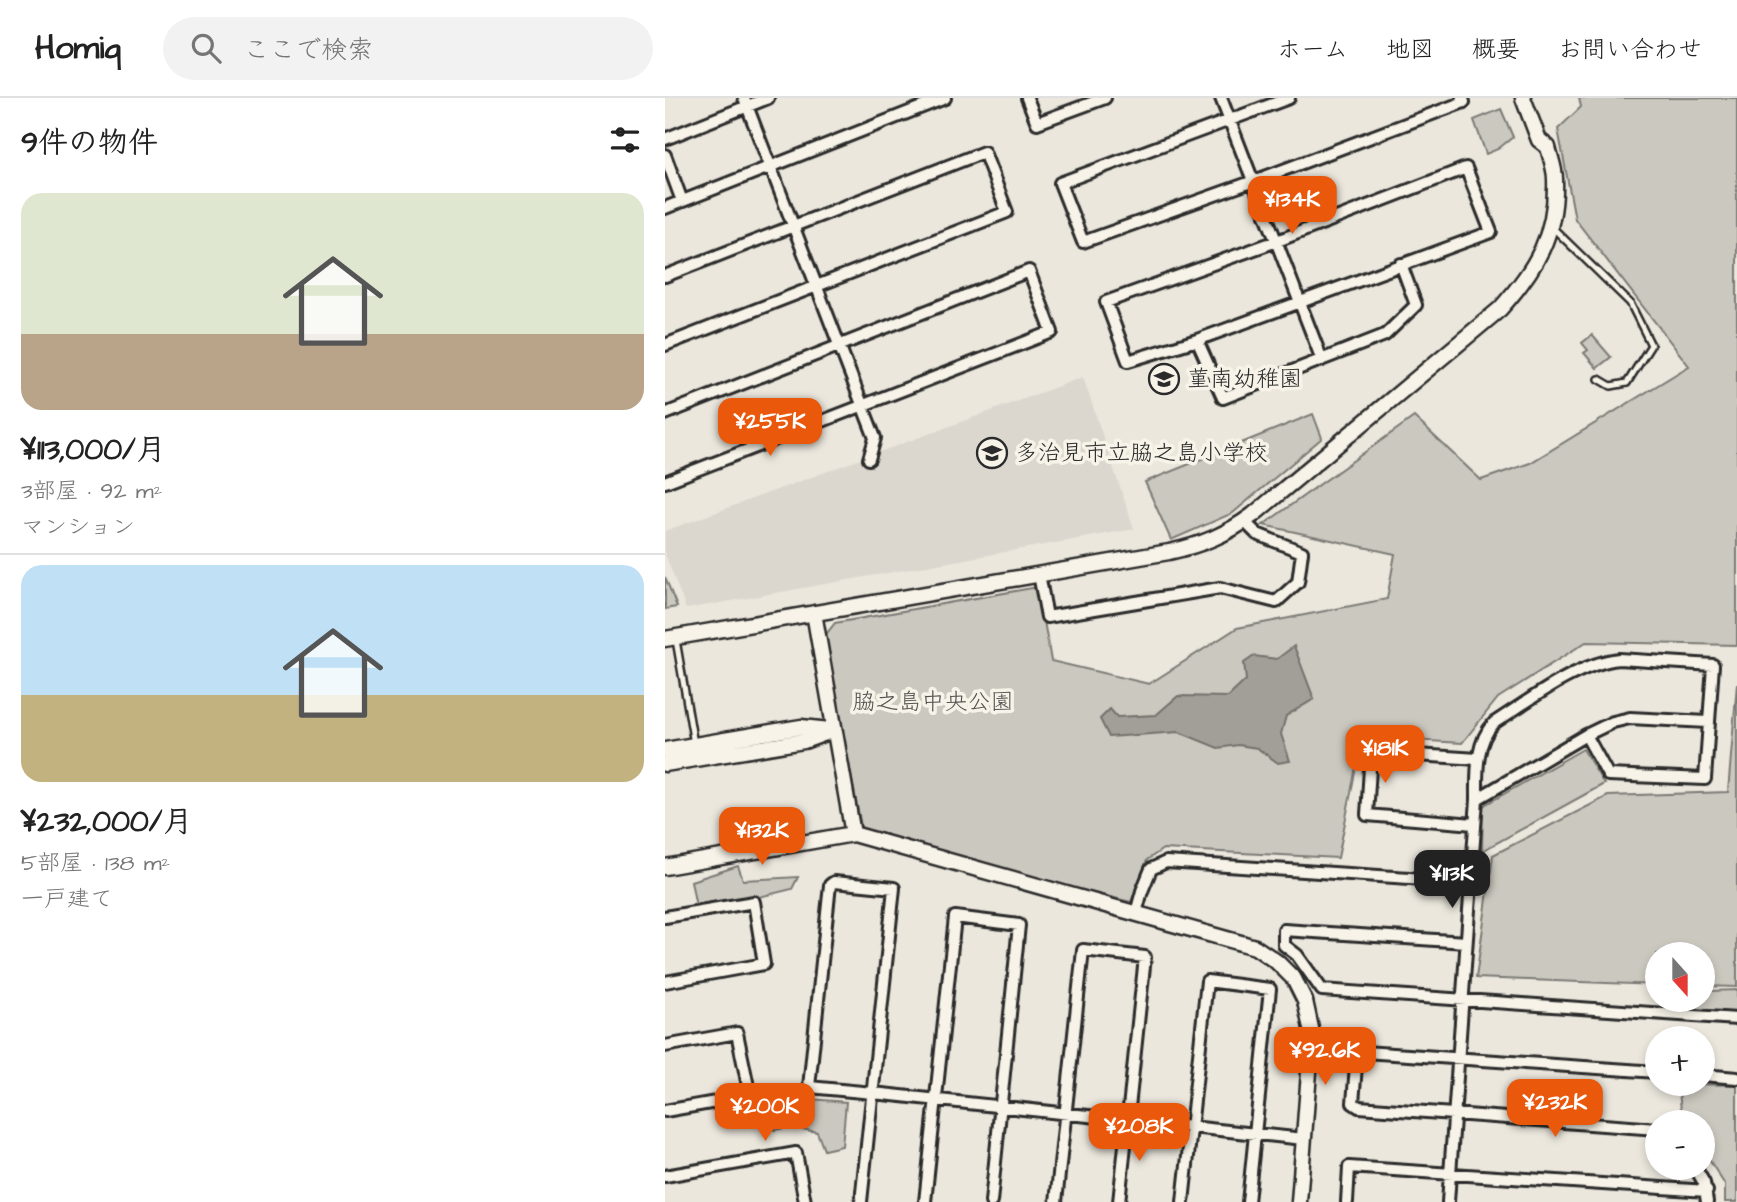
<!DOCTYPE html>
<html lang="ja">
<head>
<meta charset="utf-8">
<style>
	:root { --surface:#fff; --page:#f2f2f2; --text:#222; --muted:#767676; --line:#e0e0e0; --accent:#ea580c }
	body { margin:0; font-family:"Architects Daughter","Klee One",sans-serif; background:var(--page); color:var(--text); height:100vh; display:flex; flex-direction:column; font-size:26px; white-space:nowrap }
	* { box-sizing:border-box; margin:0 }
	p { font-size:23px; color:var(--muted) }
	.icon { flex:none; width:38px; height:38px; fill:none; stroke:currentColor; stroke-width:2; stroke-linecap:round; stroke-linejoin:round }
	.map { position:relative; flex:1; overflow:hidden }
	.drawer { display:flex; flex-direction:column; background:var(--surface); width:665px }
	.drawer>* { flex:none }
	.needle { width:46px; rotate:159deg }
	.fabs { position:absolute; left:980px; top:844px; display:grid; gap:14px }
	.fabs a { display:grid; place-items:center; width:70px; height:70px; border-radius:50%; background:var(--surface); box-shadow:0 4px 10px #0003; font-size:35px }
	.price { position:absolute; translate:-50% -60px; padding:0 16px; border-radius:14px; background:var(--accent); color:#fff; font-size:23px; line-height:46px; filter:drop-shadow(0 2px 4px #0008) }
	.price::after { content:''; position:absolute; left:50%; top:42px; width:21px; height:16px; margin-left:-10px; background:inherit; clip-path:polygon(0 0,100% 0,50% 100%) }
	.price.selected { background:#222; color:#fff }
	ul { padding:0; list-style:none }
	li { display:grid; align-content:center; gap:14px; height:371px; padding:0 21px }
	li+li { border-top:2px solid var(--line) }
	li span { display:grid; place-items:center; height:217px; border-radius:21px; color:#555 }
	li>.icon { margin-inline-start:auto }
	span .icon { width:126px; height:126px; fill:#fffc; stroke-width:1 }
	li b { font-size:30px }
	h2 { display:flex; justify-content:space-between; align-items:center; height:84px; padding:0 21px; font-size:30px }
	header { display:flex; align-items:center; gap:42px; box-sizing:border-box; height:98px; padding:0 35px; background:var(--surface); border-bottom:2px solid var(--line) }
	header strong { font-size:33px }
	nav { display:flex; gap:38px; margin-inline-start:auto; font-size:24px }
	.search { width:490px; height:63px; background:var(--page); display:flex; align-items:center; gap:18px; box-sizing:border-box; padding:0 24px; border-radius:38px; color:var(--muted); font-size:26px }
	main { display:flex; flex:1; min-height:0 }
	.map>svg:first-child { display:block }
</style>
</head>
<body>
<header>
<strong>Homiq</strong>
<div class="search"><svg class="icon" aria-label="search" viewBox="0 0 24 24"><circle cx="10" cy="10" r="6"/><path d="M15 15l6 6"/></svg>ここで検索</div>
<nav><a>ホーム</a><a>地図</a><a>概要</a><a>お問い合わせ</a></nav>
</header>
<main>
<section class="drawer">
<h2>9件の物件<svg class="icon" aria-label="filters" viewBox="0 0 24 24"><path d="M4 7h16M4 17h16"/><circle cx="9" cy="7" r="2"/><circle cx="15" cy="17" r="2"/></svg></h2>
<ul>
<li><span style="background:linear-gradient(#dfe7d0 65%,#b9a48a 0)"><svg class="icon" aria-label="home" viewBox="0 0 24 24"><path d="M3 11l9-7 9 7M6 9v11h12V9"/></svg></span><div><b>¥113,000/月</b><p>3部屋 · 92 m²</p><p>マンション</p></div></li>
<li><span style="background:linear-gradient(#bfe0f5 60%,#c2b280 0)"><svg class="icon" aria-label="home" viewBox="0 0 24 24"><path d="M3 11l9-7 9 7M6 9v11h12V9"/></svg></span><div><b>¥232,000/月</b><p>5部屋 · 138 m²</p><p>一戸建て</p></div></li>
</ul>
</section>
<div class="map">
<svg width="1072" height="1104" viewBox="0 0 1072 1104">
	<rect width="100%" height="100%" fill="#ebe7dd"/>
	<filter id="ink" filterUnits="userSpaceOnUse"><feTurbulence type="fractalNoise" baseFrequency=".0143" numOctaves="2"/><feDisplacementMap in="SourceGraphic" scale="14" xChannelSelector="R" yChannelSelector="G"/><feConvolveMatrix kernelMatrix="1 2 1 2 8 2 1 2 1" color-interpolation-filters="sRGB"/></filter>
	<g filter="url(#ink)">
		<!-- built -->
		<path fill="#dbd7ce" d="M418,279L469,431L21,511L0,456V433Z"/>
		<!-- green -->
		<path fill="#cbc8bf" stroke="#7b7a75" stroke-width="2" d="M914,0H1072V547L921,544L833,600L797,645L697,639L673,760L498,751L482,762L466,804L204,740L197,733L159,539L170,525L373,489L386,563L484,586L572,530L722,501L730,456L598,427L749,319L816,382L865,365L1024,268L910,121L893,31L916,9Z
			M836,11L848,39L833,51L821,56L809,22Z
			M927,237L946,259L932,270L919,255L923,252L917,245Z
			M648,316L657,340L568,415L506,442L480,384Z
			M0,479L12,509L0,511Z
			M1072,585V889L1038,888V856H992V887L811,880L828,757L943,698L1063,694Z
			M918,651L939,686L817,753L818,708Z
			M73,768L78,782L133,779L127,791L32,814L26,783Z
			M1072,892V915L1004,914L1028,901H1038V896L1043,893Z
			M1013,986L1072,987V1104H1060V1087L1038,1052V1024H1020L1017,1020Z
			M145,1001L181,1004L177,1048L159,1052L152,1034L125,1029L109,1032L103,1007Z"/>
		<!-- water -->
		<path fill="#a29f98" stroke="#72716c" stroke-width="2" d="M629,548L649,601L621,618L616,636L625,663L613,665L592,650L573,647L553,650L514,634L444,639L435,621L445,611L452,619L491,617L513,598L563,599L581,582L579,565L589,558L612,561Z"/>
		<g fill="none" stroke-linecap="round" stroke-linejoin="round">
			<!-- service casing -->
			<g stroke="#2b2b2b" stroke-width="10">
				<path id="service" d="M887,129L965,205L986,247L962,285L946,288L934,281
					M11,542L29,646"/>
			</g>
			<!-- minor casing -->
			<g stroke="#2b2b2b" stroke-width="16">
				<path id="minor" d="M79,0L210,340L204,361
					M362,0L372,25L440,0
					M556,0L657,262
					M624,0L395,85L418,144L589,83L799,4L797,0
					M0,41L103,0
					M0,57L17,103
					M801,70L826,134L532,242L463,263L441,204L612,143Z
					M0,110L280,0
					M0,178L319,54L342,114L0,247
					M532,242L558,300L720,237L751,207L736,166
					M0,316L364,173L387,234L0,384
					M374,476L382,519L555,490L611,504L633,484L637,454L592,436L579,423
					M954,561L1048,567L1040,681L943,677L921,637L812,701C812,676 810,645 829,625C865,602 911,566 954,561Z
					M921,637L948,624L965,620L1043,624
					M809,726L702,717L706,654L813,661
					M471,815L477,793L486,771L501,764L805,784
					M0,819L89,804L99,866L0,884
					M801,844L619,832V847L632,857L657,892L1072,921
					M0,948L72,935L85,998L0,1013
					M992,974L699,954L692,955L688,1005L694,1009L992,1031
					M1038,977L1072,980
					M1030,1069L1039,1085L1042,1104
					M0,1078L131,1055L140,1104
					M196,1104L229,790L169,784L165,787L164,796L144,989L208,995L639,1041
					M260,1104L290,819L354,827L326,1104
					M391,1104L418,852L480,859L454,1104
					M518,1104L542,883L605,891L583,1104
					M682,1104L684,1069L1042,1093
					M783,1104L812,701"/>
			</g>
			<!-- tertiary casing -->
			<g stroke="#2b2b2b" stroke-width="19">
				<path id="tertiary" d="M149,515L188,736
					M0,541L504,454C536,447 561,437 588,417L835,211C871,171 892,136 890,81C890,70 885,59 883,49L874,42L858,0
					M0,652L136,629L165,632
					M0,666L139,643L169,632
					M0,769L188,736L590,849L612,864L629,881L640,903L647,935L634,1104"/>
			</g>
			<!-- service -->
			<use href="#service" stroke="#f7f3e8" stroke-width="5"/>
			<!-- minor -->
			<use href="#minor" stroke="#f7f3e8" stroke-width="10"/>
			<!-- tertiary -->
			<use href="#tertiary" stroke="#f7f3e8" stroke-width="14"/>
		</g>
	</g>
	<!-- icons -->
	<defs>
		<g id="school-ring" transform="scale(1.575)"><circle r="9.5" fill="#f7f3e8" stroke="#2b2b2b" stroke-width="1.5"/><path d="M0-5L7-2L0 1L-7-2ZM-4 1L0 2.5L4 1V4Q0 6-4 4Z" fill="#2b2b2b"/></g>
	</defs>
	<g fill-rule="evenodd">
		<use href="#school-ring" x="499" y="281"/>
		<use href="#school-ring" x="327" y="355"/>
	</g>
	<g text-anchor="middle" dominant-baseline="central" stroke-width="7" stroke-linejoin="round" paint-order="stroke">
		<!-- poi labels -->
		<g font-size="23" fill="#2b2b2b" stroke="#f7f3e8" text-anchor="start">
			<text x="522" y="281">菫南幼稚園</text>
			<text x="350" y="355">多治見市立脇之島小学校</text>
		</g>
		<!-- park labels -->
		<g font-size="23" fill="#535250" stroke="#f7f3e8">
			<text x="268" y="604">脇之島中央公園</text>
		</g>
	</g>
</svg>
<div class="fabs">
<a><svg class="needle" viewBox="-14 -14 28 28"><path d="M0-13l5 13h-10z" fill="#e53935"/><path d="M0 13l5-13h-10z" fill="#767676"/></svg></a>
<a>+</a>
<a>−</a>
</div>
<b class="price" style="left:627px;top:138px">¥134K</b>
<b class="price" style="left:105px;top:360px">¥255K</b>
<b class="price" style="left:720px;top:687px">¥181K</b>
<b class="price" style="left:97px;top:769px">¥132K</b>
<b class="price selected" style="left:787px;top:812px">¥113K</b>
<b class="price" style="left:660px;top:989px">¥92.6K</b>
<b class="price" style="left:890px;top:1041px">¥232K</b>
<b class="price" style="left:100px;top:1045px">¥200K</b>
<b class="price" style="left:474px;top:1065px">¥208K</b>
</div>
</main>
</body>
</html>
